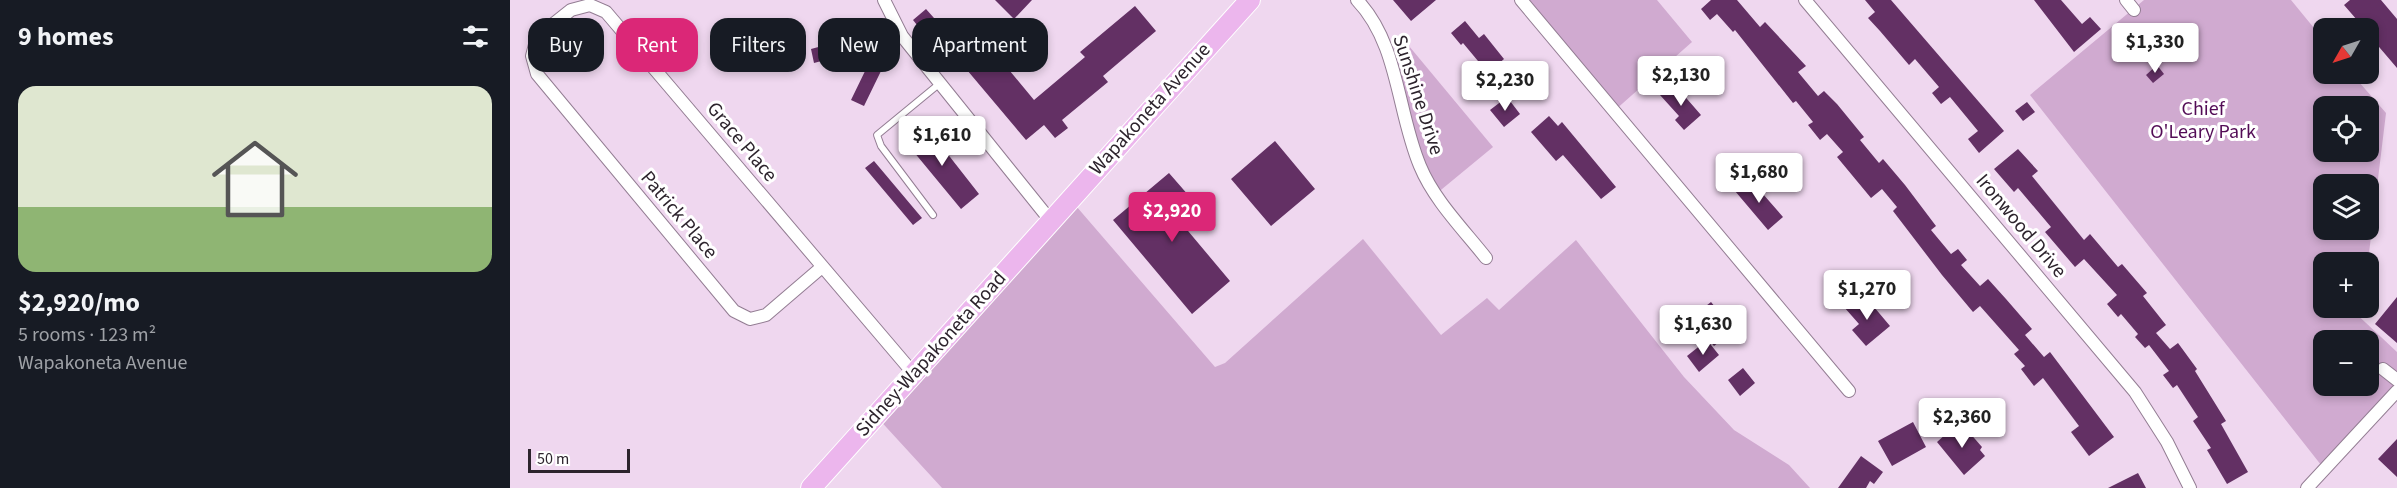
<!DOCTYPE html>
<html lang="en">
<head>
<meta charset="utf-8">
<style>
	:root { --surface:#171b24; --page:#242831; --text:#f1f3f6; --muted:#9ea1a6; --accent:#db2777 }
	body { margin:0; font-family:"Source Sans 3",sans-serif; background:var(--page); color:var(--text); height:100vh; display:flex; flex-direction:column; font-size:22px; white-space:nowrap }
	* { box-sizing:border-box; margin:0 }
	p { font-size:20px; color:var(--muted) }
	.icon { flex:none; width:33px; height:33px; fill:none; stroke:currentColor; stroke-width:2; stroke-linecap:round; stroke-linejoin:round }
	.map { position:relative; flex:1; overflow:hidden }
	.sheet { display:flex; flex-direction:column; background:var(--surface); width:510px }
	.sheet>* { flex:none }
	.guide { position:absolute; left:18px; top:18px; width:570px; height:54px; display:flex; gap:12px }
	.needle { width:39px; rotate:231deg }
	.buttons { position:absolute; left:1803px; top:18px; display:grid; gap:12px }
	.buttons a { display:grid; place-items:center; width:66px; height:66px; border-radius:12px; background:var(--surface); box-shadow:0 3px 9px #0003; font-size:30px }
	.scale { position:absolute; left:18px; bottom:15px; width:102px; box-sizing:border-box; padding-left:6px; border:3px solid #2d242d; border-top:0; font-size:16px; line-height:21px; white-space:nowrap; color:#2d242d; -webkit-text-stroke:4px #fff; paint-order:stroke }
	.price { position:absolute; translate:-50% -51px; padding:0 14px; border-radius:6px; background:#fff; color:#222; font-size:20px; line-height:39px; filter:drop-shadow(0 2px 3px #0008) }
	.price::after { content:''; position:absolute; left:50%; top:36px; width:18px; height:14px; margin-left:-9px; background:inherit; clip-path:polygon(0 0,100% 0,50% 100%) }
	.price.on { background:var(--accent); color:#fff }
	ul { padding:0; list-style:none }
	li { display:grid; align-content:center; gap:12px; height:318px; padding:0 18px }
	li span { display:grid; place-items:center; height:186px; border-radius:18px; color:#555 }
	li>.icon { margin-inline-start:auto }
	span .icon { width:108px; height:108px; fill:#fffc; stroke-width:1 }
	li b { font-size:26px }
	h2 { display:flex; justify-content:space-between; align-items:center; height:72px; padding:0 18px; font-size:26px }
	.chip { padding:0 21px; border-radius:18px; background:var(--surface); box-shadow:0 3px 9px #0003; font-size:21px; line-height:54px }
	.chip.on { background:var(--accent); color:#fff }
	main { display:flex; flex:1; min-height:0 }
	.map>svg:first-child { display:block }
</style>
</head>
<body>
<main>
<section class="sheet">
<h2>9 homes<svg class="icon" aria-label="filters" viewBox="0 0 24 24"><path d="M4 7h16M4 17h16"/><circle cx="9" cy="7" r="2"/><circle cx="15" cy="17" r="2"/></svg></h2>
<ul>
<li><span style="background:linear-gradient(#dfe7d0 65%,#8fb573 0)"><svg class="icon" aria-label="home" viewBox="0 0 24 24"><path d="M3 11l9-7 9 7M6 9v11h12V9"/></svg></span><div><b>$2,920/mo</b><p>5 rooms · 123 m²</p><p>Wapakoneta Avenue</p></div></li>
</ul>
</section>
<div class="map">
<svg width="1887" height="488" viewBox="0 0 1887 488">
	<rect width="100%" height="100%" fill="#efd7ef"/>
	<!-- green -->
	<path fill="#d0aad0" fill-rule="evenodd" d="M1011,0H1147L1182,42L1104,111Z
		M1634,0H1781L1813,39L1814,74H1842L1876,113L1859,253L1853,262H1814V308H1840L1887,352V391L1815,470L1520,95ZM1814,106H1858V152H1814ZM1814,184H1858V230H1814ZM1814,340H1858V386H1814Z
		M899,46L983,147L926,194L916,181L878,54Z
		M560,199L705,367L715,363L853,239L931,335L977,298L989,310L1066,240L1174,377L1224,430L1279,465L1300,488H432L366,416Z"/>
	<!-- building -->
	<path fill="#633064" d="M485,0H522L504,19Z
		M883,0H926L901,21Z
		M1201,0H1227L1250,27L1255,22L1296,66L1288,72L1308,96L1314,91L1327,104L1354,137L1350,140L1369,163L1373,159L1395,185L1426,226L1421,230L1441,254L1448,249L1457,260L1451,265L1470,286L1478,279L1496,299L1522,329L1515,335L1534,357L1540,352L1604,437L1579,456L1561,432L1569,426L1533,378L1524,386L1511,369L1515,366L1504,354L1509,350L1470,306L1463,312L1432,275L1383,211L1387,207L1372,189L1361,198L1327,157L1333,152L1317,134L1310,140L1298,125L1303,122L1286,101L1283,103L1225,30L1223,32L1207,14L1200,20L1191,9Z
		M1355,0H1381L1494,131L1469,153L1458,139L1468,131L1440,97L1431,104L1422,93L1429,87L1405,59L1399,65L1370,31L1358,18L1365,12Z
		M1524,0H1551L1572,24L1580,17L1591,29L1564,52Z
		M1840,0H1871L1887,19V68L1858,34V28H1854L1834,5Z
		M625,6L646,31L593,76L598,82L552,120L558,128L545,138L534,125L516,140L441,51L466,30L524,100L575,57L570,52Z
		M416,9L424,18L411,30L403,20Z
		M955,21L969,38L974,34L994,59L978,73L953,43L951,45L941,33Z
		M327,42L330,56L304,63L301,49Z
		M358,65L371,71L354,106L341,100Z
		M1647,65L1654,74L1643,83L1636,75Z
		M1164,84L1191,115L1174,130L1165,120L1169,116L1150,95Z
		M997,97L1010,114L994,127L980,110Z
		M1517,102L1525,112L1513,121L1505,111Z
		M1039,116L1048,126L1052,122L1106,187L1091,199L1053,155L1046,161L1021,132Z
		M411,126L419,136L422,134L469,194L451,209L394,140Z
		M765,141L805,189L761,226L721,179Z
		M1508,149L1528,171L1522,176L1574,240L1580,234L1608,267L1612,264L1637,293L1633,296L1656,325L1646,333L1660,349L1668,343L1687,369L1685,371L1716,421L1711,424L1738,472L1717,484L1697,450L1701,448L1683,421L1688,417L1667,385L1663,388L1653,375L1659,371L1639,345L1635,348L1625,337L1628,334L1611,314L1608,317L1597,304L1607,295L1574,259L1565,267L1535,232L1541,227L1508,188L1504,192L1484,169Z
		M364,161L412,218L403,225L355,168Z
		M659,173L686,204L668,219L720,281L682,314L603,220Z
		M1239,178L1273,217L1258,230L1225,191Z
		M1347,296L1354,305L1359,301L1380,326L1356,346L1342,330L1349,324L1334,307Z
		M1887,297V343L1865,324Z
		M1201,302L1224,330L1204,346L1190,329L1196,324L1187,313Z
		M1197,340L1209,355L1189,372L1177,356Z
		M1233,368L1245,383L1230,396L1218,380Z
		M1403,422L1416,447L1382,466L1368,441Z
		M1446,425L1454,434L1458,431L1472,447L1470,450L1475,456L1454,475L1427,442Z
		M1887,439V477L1868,459Z
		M1351,456L1373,472L1364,484L1360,481L1356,488H1328Z
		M1628,473L1636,488H1598Z"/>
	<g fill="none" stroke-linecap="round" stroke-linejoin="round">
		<!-- service casing -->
		<g stroke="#937d93" stroke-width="8">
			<path id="service" d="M358,54L392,36
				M423,215L371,146L367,135L429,84"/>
		</g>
		<!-- minor casing -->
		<g stroke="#937d93" stroke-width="14">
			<path id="minor" d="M374,0L392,36L540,220
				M847,0C889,44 887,112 910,166C924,200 953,229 976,258
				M1011,0L1339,391
				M1295,0L1625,392L1657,442L1680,488
				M1616,0L1624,10
				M312,267L256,315L240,319L224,311L27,74L22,56L27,37L61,10L80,5L96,12L404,374
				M1873,369L1887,380
				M1797,488L1887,391"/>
		</g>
		<!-- primary casing -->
		<g stroke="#fff" stroke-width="22">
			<path id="primary" d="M301,488L740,0"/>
		</g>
		<!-- service -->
		<use href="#service" stroke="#fff" stroke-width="6"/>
		<!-- minor -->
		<use href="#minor" stroke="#fff" stroke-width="12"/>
		<!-- primary -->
		<use href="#primary" stroke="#ecb6ed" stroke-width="20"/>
	</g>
	<g text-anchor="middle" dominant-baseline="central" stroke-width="6" stroke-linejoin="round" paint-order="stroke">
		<!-- street labels -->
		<g font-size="20" fill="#2d242d" stroke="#fff">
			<text transform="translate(908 95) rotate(72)">Sunshine Drive</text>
			<text transform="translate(640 109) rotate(-48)">Wapakoneta Avenue</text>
			<text transform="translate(232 142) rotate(50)">Grace Place</text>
			<text transform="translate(169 215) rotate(50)">Patrick Place</text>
			<text transform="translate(1511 226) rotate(50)">Ironwood Drive</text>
			<text transform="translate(421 354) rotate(-48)">Sidney-Wapakoneta Road</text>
		</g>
		<!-- park labels -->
		<g font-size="20" fill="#530c56" stroke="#fff">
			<text x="1693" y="109">Chief<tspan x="1693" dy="23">O'Leary Park</tspan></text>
		</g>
	</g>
</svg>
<div class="buttons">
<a><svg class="needle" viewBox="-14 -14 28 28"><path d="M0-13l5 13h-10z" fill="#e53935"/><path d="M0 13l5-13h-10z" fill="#9ea1a6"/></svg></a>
<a><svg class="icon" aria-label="locate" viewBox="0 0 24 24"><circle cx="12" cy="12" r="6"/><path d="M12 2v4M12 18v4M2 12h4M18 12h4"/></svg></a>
<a><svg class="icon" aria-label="layers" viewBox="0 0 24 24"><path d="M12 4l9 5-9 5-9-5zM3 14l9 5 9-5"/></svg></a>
<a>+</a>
<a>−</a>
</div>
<div class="scale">50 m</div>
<b class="price" style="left:1645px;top:74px">$1,330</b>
<b class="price" style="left:1171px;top:107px">$2,130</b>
<b class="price" style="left:995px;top:112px">$2,230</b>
<b class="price" style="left:432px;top:167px">$1,610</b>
<b class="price" style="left:1249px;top:204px">$1,680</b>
<b class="price on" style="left:662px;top:243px">$2,920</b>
<b class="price" style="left:1357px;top:321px">$1,270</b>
<b class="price" style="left:1193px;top:356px">$1,630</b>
<b class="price" style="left:1452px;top:449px">$2,360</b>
<div class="guide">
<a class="chip">Buy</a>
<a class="chip on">Rent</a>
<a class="chip">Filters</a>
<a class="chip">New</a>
<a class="chip">Apartment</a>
</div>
</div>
</main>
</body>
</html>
